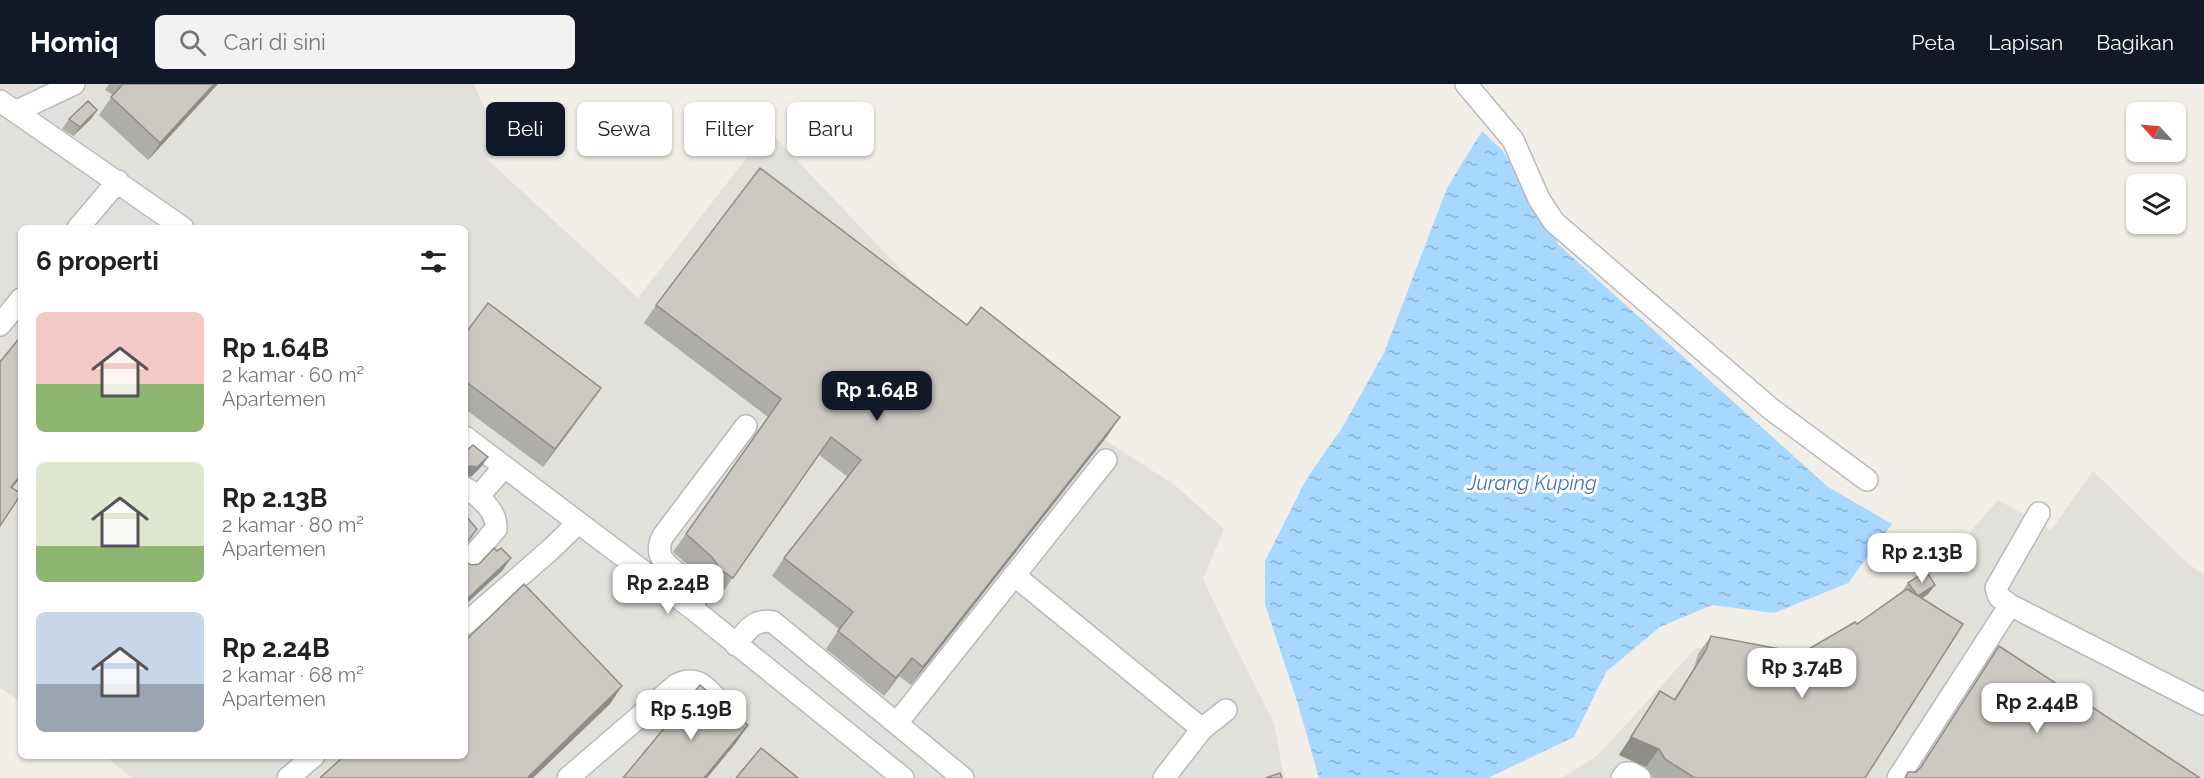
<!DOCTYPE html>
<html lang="id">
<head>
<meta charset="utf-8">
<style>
	:root { --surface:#fff; --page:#f2f2f2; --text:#222; --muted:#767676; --accent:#111827 }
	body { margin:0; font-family:Raleway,sans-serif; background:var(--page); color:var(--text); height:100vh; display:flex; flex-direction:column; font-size:22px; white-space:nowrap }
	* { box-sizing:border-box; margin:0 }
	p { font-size:20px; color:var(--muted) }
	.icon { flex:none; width:33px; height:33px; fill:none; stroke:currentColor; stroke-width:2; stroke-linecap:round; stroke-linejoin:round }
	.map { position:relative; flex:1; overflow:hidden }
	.details { position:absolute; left:18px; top:141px; width:450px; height:534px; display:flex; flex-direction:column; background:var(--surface); border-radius:9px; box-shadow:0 2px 4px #0004 }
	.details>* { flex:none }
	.top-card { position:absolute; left:486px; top:18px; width:570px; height:54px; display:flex; gap:12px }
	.needle { width:39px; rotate:296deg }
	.controls { position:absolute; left:2126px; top:18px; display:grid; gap:12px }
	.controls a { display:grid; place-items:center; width:60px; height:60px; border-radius:9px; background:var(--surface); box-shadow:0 2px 4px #0004; font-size:30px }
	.price { position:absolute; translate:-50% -51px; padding:0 14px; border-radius:12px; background:#fff; color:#222; font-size:20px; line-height:39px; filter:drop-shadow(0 2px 3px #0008) }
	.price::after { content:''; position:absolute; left:50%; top:36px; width:18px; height:14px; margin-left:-9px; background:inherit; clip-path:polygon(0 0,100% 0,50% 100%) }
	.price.current { background:var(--accent); color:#fff }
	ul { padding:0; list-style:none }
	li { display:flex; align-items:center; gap:18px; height:150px; padding:0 18px }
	li span { display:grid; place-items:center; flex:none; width:168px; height:120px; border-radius:9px; color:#555 }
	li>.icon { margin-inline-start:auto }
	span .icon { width:72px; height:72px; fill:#fffc; stroke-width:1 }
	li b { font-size:26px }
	h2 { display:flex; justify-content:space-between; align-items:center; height:72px; padding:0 18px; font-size:26px }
	.pill { padding:0 21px; border-radius:9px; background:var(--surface); box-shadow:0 2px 4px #0004; font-size:21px; line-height:54px }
	.pill.current { background:var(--accent); color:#fff }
	header { display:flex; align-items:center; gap:36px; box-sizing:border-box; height:84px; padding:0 30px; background:var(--accent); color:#fff }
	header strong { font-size:28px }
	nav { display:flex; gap:33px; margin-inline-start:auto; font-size:21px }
	.search { width:420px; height:54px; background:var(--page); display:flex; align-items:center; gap:15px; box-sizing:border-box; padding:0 21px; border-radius:9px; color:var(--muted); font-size:22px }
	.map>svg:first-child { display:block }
</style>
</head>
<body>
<header>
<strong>Homiq</strong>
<div class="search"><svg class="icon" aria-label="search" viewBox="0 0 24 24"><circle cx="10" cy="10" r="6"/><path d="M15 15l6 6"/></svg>Cari di sini</div>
<nav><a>Peta</a><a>Lapisan</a><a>Bagikan</a></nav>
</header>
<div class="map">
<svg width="2204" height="694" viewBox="0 0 2204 694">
	<defs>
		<pattern id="water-ripples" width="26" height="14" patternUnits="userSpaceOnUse" patternTransform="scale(1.5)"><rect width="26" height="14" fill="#a8d7ff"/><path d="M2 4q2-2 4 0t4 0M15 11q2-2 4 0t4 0" fill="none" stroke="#8cb2d2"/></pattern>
	</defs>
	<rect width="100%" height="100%" fill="#f0eee6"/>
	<!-- industrial -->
	<path fill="#e2e0db" d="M0,0H474L484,24L488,76L638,214L768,46L910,195L1045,317L1176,402L1224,445L1203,495L1230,552L1274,639L1284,694H132L105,672H465V144H21V618L0,604Z
		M2093,387L2185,477L2204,491V694H1562L1598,671L1696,564L1798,572L1846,552L1965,454L1998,416L2051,446Z"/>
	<!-- water -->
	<path fill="url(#water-ripples)" d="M1482,47L1502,66L1559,161L1828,403L1892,440L1848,499L1774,529L1712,521L1660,543L1606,588L1574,653L1488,694H1319L1298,620L1265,520V477L1307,394L1342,344L1384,269L1447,104Z"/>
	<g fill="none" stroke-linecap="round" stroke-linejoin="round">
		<!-- minor casing -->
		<g stroke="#b7b9bd" stroke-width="24">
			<path id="minor" d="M1466,0L1513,56L1539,115L1554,138L1771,325L1867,396
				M0,17L183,144
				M17,27L74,0
				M78,144L118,97
				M0,241L21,215
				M465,353L693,525L903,694
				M465,404C480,412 497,427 496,445L465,481
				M479,412L504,383
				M1014,491L1202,645
				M2010,521L2204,620
				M693,525L697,508C684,487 648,481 663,452L746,342
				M465,540L550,466L578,439
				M736,561C746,547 754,534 773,538L963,694
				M897,639L1106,376
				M288,694L314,672
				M568,694L676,601C701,588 711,610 727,627
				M1164,694L1202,645L1226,626
				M1622,694L1626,689H1631L1640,694
				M1898,694L2010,521L1999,513L1996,504L2039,429"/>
		</g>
		<!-- minor -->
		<use href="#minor" stroke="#fff" stroke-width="21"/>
	</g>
	<!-- wall -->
	<path fill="#afada8" d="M109,0H218L148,76L99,31L113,11L105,6Z
		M97,26L91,35L73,52L62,45L69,35Z
		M656,221L1108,351L911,601L899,592L884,612L826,565L839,545L772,492L784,474L848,393L819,371L720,512L709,504L700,491L674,469L673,468L768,333L644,239Z
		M465,250L588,322L543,383L465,325Z
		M1908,499L1935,501L1928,510L1922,514L1865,694H1655L1652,693L1646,683L1619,671L1648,625L1660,607L1674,615L1694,584L1698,570L1711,552L1802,569L1857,540L1902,508Z
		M1999,562L2200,694L1916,688L1919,685Z"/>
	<!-- shaded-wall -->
	<path fill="#8f8d88" d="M214,0H218L148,76L160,59Z
		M97,26L91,35L73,52L80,43Z
		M601,304L588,322L543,383L555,365Z
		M1120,333L1108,351L911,601L923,583Z
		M488,373L482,382L471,393L465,391V384Z
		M21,391V393L0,419L11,403Z
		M511,474L502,487L465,521V516Z
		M1935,501L1928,510L1911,522L1917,512Z
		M912,574L899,592L884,612L896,594Z
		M622,602L610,620L533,694H527Z
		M748,641L736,659L707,694H704Z
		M1631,653L1659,665L1646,683L1619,671Z"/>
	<!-- building -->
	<path fill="#ccc9c3" stroke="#8f8d88" stroke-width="1.5" d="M123,0H214L160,59L111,13Z
		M88,17L97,26L80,43L69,35Z
		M760,84L967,241L981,223L1120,333L923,583L912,574L896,594L838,547L853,528L784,474L861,376L831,353L733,494L721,486L712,473L686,450L781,315L656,221Z
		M488,219L601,304L555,365L465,297V250Z
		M21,252V391L11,403L21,410L0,442V278Z
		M473,361L488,373L477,383L471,382L465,384V368Z
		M465,431L477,445L465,461Z
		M494,464L497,467L501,464L511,474L466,516L465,497L467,495L465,494V477L471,481L479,480Z
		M1926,487L1935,501L1918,512L1908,499Z
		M524,500L622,602L527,694H320L344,672H465V557Z
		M1907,505L1963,540L1865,694H1695L1665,675L1659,665L1631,653L1660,607L1675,616L1706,566L1711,552L1802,569L1855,538L1857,540Z
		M1999,562L2200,694H1905L1908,688H1916L1921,683Z
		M700,601L748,641L704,694H623Z
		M761,664L798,694H736Z
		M1280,689L1282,694H1266Z"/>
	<g text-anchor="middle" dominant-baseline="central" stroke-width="6" stroke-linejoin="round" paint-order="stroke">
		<!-- water labels -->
		<g font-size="20" font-style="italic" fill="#4278b2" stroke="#fff">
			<text x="1532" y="399">Jurang Kuping</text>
		</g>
	</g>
</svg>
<div class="controls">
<a><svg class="needle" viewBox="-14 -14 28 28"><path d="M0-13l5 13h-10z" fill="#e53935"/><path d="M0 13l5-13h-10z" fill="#767676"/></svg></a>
<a><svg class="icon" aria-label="layers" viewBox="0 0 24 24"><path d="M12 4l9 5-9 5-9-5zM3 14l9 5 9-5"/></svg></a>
</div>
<b class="price current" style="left:877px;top:338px">Rp 1.64B</b>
<b class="price" style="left:1922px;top:500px">Rp 2.13B</b>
<b class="price" style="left:668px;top:531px">Rp 2.24B</b>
<b class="price" style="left:1802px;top:615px">Rp 3.74B</b>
<b class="price" style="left:2037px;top:650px">Rp 2.44B</b>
<b class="price" style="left:691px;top:657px">Rp 5.19B</b>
<div class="top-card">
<a class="pill current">Beli</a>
<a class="pill">Sewa</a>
<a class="pill">Filter</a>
<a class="pill">Baru</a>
</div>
<section class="details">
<h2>6 properti<svg class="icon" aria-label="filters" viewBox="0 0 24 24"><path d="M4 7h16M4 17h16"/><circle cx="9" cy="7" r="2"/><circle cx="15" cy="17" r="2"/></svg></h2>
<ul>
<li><span style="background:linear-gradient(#f6c9c9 60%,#8fb573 0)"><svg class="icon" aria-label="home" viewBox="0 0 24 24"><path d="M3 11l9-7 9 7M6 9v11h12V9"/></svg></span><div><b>Rp 1.64B</b><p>2 kamar · 60 m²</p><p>Apartemen</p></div></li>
<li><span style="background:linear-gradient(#dfe7d0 70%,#8fb573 0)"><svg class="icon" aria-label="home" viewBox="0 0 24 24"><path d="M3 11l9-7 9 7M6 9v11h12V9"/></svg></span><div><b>Rp 2.13B</b><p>2 kamar · 80 m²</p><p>Apartemen</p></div></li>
<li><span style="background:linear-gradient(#c9d6e8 60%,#9aa5b1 0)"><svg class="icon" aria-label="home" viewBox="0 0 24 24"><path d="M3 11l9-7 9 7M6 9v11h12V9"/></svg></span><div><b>Rp 2.24B</b><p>2 kamar · 68 m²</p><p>Apartemen</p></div></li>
</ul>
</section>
</div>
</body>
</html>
